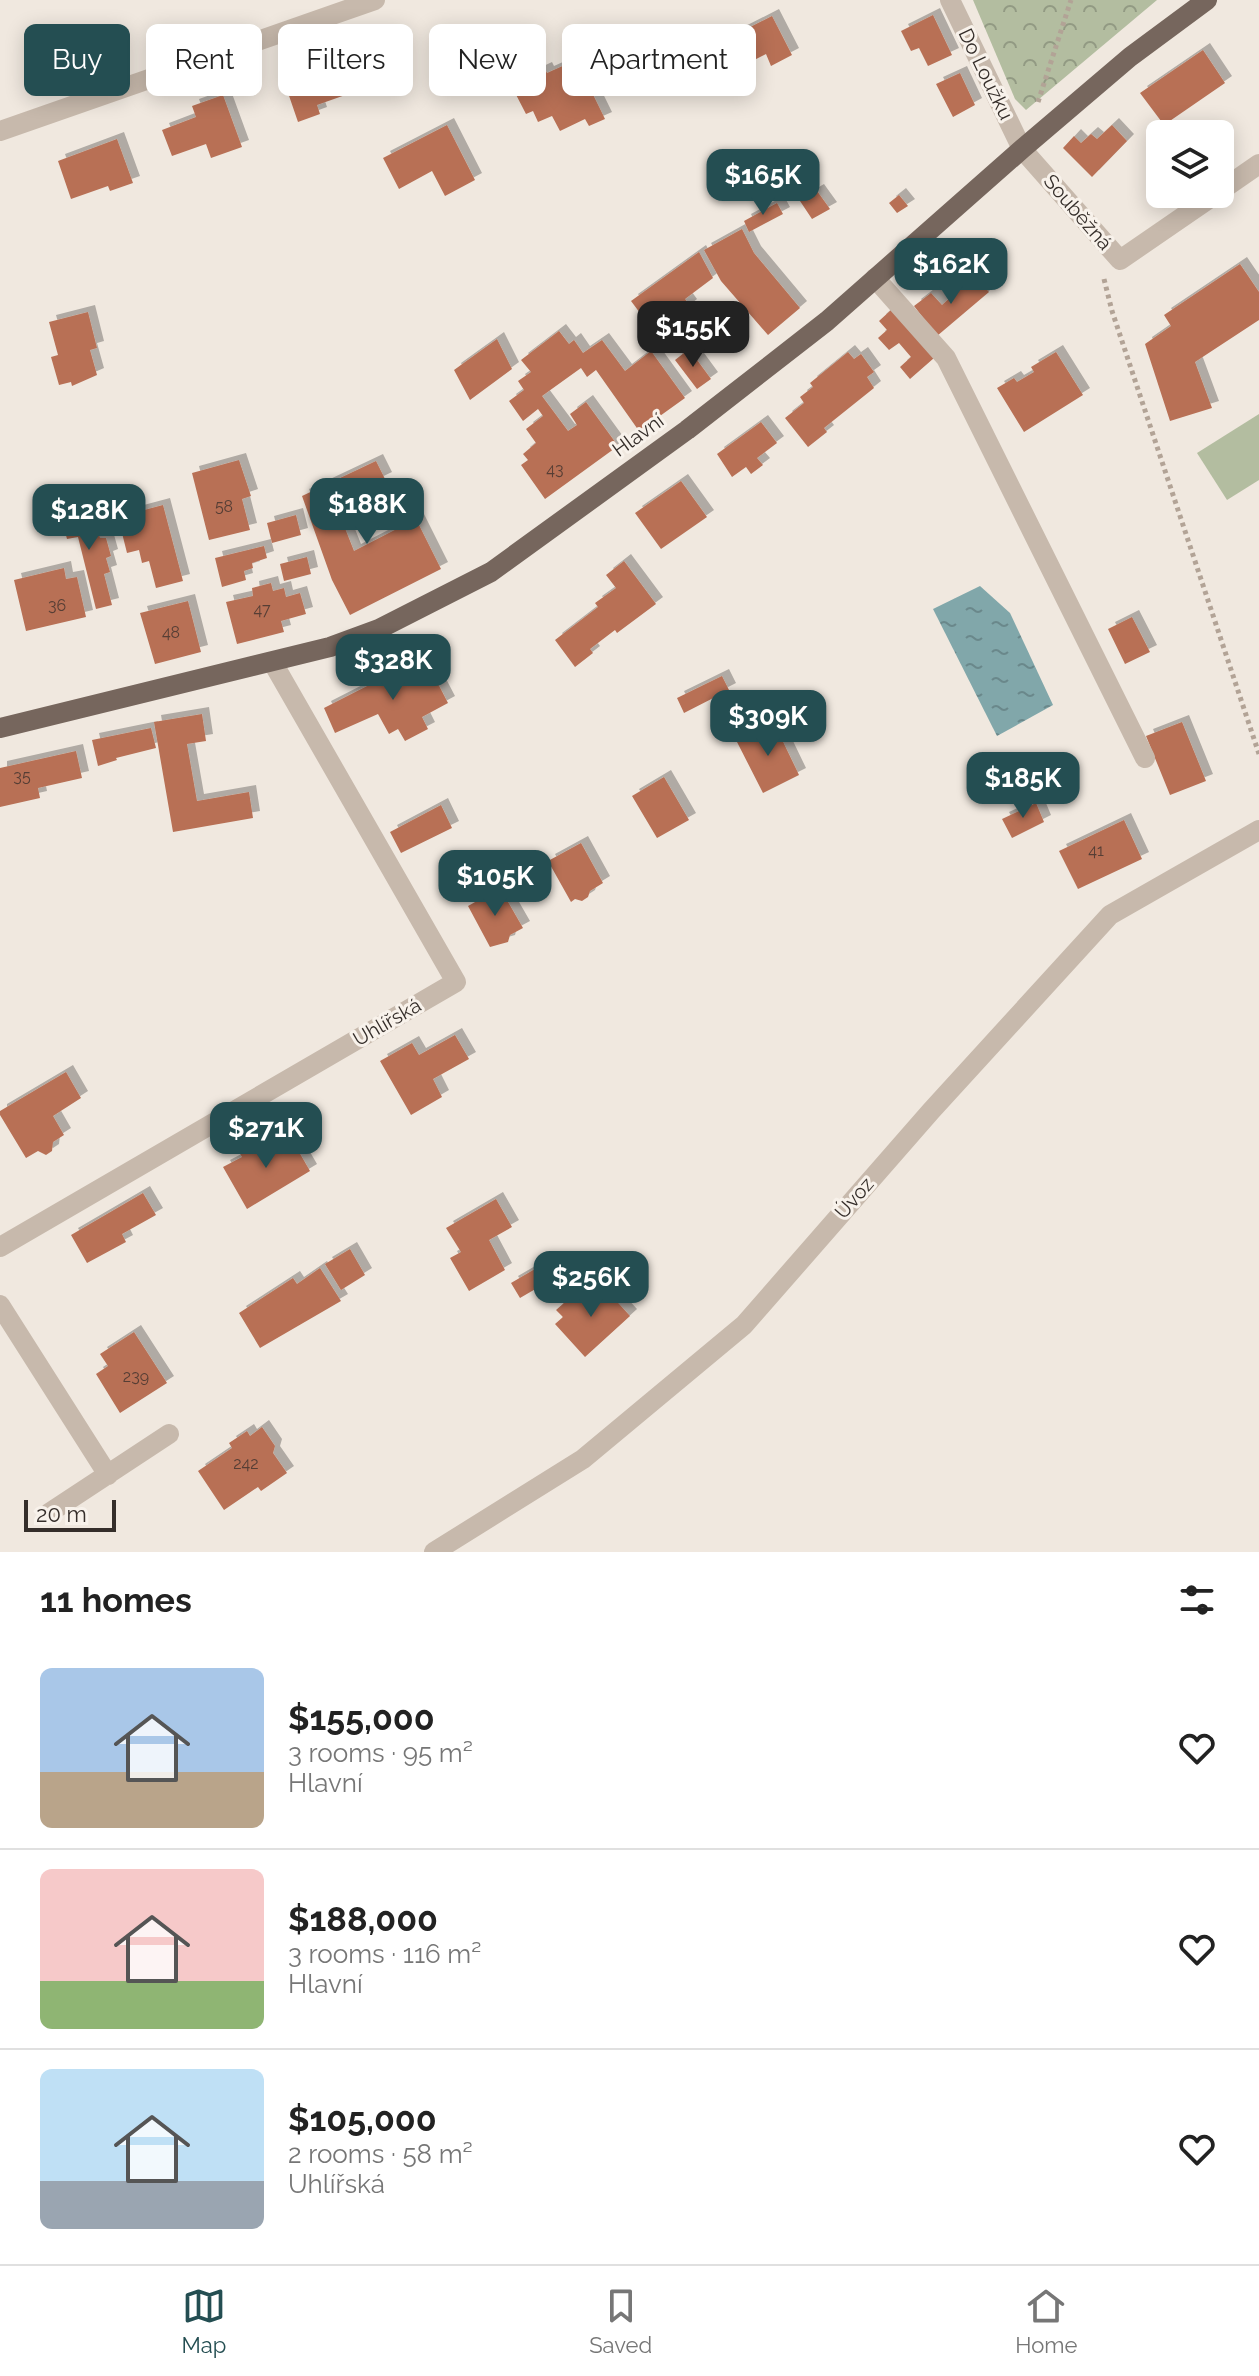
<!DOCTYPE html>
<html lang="en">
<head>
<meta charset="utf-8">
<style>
	:root { --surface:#fff; --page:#f6f6f6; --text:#222; --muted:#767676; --line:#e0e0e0; --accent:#244e52 }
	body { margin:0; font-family:Raleway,sans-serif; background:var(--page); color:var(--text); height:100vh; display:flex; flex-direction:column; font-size:30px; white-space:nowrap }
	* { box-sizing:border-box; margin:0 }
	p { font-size:26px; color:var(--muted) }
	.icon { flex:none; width:44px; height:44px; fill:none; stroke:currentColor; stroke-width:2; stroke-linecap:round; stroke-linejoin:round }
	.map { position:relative; height:1552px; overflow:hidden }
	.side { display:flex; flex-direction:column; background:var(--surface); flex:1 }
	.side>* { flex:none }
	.banner { position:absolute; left:24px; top:24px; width:800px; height:72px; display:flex; gap:16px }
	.buttons { position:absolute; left:1146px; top:120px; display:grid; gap:16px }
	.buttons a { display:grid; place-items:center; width:88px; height:88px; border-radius:12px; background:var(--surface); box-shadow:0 4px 20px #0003; font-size:40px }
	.scale { position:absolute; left:24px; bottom:20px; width:92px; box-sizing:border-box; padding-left:8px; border:4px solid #352e2a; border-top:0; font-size:22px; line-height:28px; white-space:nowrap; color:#352e2a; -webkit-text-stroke:6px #f8f2eb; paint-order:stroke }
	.price { position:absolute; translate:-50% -68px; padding:0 18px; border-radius:16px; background:var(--accent); color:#fff; font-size:26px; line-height:52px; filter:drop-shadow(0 2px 4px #0008) }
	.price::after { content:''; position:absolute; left:50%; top:48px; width:24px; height:18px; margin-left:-12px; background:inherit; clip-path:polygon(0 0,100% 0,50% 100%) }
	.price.on { background:#222; color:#fff }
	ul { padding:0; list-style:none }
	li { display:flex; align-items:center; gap:24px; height:200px; padding:0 40px }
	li+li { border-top:2px solid var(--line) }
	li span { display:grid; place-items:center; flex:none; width:224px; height:160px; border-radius:12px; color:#555 }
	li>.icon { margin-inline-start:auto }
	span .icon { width:96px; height:96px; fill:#fffc; stroke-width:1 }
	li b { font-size:34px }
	h2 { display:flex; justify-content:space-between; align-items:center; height:96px; padding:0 40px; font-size:34px }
	.tag { padding:0 28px; border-radius:12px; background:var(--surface); box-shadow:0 4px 20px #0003; font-size:28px; line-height:72px }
	.tag.on { background:var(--accent); color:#fff }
	.tabs { display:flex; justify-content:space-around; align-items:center; height:112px; border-top:2px solid var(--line); background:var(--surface); font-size:22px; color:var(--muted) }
	.tabs a { display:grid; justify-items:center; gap:4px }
	.tabs .on { color:var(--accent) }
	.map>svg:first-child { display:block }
</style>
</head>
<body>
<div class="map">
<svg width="1259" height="1552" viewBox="0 0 1259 1552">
	<defs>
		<pattern id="park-crowns" width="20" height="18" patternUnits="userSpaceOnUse" patternTransform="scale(2)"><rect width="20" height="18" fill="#b3bda0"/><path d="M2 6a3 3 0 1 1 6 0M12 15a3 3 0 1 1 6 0" fill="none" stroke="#929a83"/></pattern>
		<pattern id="water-ripples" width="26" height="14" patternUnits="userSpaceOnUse" patternTransform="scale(2)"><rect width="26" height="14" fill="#81a7aa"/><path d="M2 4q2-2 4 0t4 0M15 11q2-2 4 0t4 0" fill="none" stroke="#6a888b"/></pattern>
		<filter id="shadow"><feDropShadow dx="7" dy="-7" stdDeviation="0" flood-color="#0004"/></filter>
	</defs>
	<rect width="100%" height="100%" fill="#f0e8df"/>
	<!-- green -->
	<path fill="#b3bda0" d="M1259,414V480L1227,500L1197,453Z"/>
	<!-- park -->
	<path fill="url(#park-crowns)" d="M973,0H1157L1026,110L1015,99Z"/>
	<!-- water -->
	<path fill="url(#water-ripples)" d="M980,586L1010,613L1053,705L997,736L933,609Z"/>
	<!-- building -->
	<path fill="#b87055" filter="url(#shadow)" d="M933,15L952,55L928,66L919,48L911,51L901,31Z
		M772,16L792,55L771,66L766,54L725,75L711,47Z
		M353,45L368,87L317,105L320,114L298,122L286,87L307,79L302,64Z
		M1203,50L1225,83L1164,125L1140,93Z
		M576,60L605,119L589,126L585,119L560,131L552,116L538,122L533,111L526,114L511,85L545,69L547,73Z
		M960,73L975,105L953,117L936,84Z
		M223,95L242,147L211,158L206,144L172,156L162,130L196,117L192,106Z
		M447,125L475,180L445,196L432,171L399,189L383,158Z
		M1112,125L1127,141L1092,177L1063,148L1074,136L1081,143L1091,134L1097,139Z
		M117,139L133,183L110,191L108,186L71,199L58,161Z
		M817,191L830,209L812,219L800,201Z
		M899,195L908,206L897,213L889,203Z
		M777,203L783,214L749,232L744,221Z
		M742,229L754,253L800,308L768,335L721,281L704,250Z
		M699,252L713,278L685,299L690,306L675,318L669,310L649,325L631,301Z
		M1240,264L1259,292V320L1195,362L1212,408L1170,421L1145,344L1171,326L1164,315Z
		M974,276L989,292L937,336L914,306L931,293L942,305Z
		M891,310L934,358L910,379L900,367L911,357L899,343L889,350L878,338L887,330L879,321Z
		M88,312L97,348L90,350L97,375L72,386L71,382L59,385L51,357L58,355L49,322Z
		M559,331L569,344L574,340L583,353L602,340L625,371L651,351L685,398L639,431L596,370L587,377L581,368L542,396L568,431L577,425L570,414L586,402L618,446L545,499L521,465L528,460L523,454L536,443L526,429L543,416L538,409L523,421L509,401L524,390L518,381L531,372L521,360Z
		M497,339L512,369L470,400L454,370Z
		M689,349L711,379L697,389L675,360Z
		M848,352L854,359L861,354L874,372L867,377L874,388L824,428L827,432L808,447L785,418L804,403L800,397L813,387L810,383Z
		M1056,352L1083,395L1024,432L997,388L1014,378L1017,382L1034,372L1031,367Z
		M761,422L777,443L757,458L763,465L751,474L746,467L732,477L717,454Z
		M239,460L251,496L242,499L250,530L209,540L192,473Z
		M376,461L385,479L335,503L354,551L416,519L441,569L350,615L332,580L302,496Z
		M681,481L707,517L661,549L635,513Z
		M67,492L76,529L96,523L100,538H106L111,556L106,558L110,572L104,574L112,605L96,609L78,537L67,539L55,495Z
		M163,505L183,581L156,588L149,561L142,563L139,550L127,553L118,517Z
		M296,515L301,535L272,543L267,523Z
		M264,546L267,558L252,563L253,568L244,571L246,580L222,587L215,558Z
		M307,557L311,574L284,581L280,564Z
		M624,561L656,604L617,633L615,630L590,649L593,653L575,667L555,640L598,607L595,603L616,588L606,575Z
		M64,568L66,579L77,577L86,617L26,631L14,580Z
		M271,583L273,591L284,588L286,597L300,593L306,614L281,621L284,632L237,644L226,602L253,596L252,588Z
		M188,601L201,652L155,664L140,613Z
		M1132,617L1150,652L1125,664L1108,629Z
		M424,657L448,703L422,717L428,729L405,741L398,729L389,734L378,714L335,733L324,708Z
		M722,676L729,690L684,713L677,698Z
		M202,714L206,741L187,744L197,801L249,792L253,818L173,832L154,722Z
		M1182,722L1206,781L1170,795L1146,736Z
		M774,723L799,775L763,793L737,742Z
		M151,728L156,748L116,758L117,760L98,766L92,740Z
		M76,751L82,778L38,788L40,798L0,807V768Z
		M664,777L689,820L657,838L632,796Z
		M1036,803L1044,822L1012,838L1002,819Z
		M441,805L452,828L401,853L390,832Z
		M1124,820L1142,859L1078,889L1059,851Z
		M581,843L603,883L590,891L588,897L582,901L575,899L571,902L548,861Z
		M500,888L523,928L510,935L508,942L490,947L468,906Z
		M455,1035L469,1059L433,1079L442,1097L411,1115L380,1061L412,1043L419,1055Z
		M66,1072L81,1098L53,1116L64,1135L53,1142L52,1151L46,1155L38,1151L26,1158L0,1115V1111Z
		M288,1133L310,1171L247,1209L223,1167L242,1157L236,1147L242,1145L247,1154Z
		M143,1193L156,1215L122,1234L126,1242L87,1263L71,1235Z
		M496,1199L512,1227L489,1240L505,1270L469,1291L450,1258L461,1252L446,1228Z
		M350,1249L365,1275L341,1290L325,1264Z
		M320,1268L341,1301L260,1348L239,1313L293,1278L297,1284Z
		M535,1269L544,1284L520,1298L511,1283Z
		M600,1283L630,1316L585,1357L555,1324L563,1317L556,1310L573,1295L579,1302Z
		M134,1332L167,1383L120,1413L96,1374L108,1366L100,1354Z
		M262,1427L275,1446L273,1453L287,1473L261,1491L258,1487L224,1510L198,1471L232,1448L229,1443L247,1431L250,1436Z"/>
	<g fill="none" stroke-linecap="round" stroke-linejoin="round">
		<!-- path -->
		<path stroke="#b2a396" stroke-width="5" stroke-dasharray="4 4" stroke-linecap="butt" d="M1038,102L1071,0
			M1104,279L1112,311L1259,754"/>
		<!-- minor -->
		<path stroke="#c7b9ac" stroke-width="20" d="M950,0L1022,149L1120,260L1216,194
			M0,131L375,0
			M1220,191L1259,164
			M875,278L946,358L1145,758
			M0,1247L456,982L273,663
			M0,1305L108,1475
			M49,1513L169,1434
			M434,1552L583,1459L744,1325L931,1111L1110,915L1259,830"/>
		<!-- major -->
		<path stroke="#76665d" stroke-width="20" d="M0,728L330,647L379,629L491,572L687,430L827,321L1022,149L1130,57L1207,0"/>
	</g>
	<g text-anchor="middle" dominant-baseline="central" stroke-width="6" stroke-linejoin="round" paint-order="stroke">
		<!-- number labels -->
		<g font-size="16" fill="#563e35">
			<text x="555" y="469">43</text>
			<text x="224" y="506">58</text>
			<text x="57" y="605">36</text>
			<text x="262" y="609">47</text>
			<text x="171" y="632">48</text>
			<text x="22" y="776">35</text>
			<text x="1096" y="850">41</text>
			<text x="136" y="1376">239</text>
			<text x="246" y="1463">242</text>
		</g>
		<!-- street labels -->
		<g font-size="20" fill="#352e2a" stroke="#f8f2eb">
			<text transform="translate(986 74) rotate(64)">Do Loužku</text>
			<text transform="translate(1078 212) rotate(49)">Souběžná</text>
			<text transform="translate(638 435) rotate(-36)">Hlavní</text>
			<text transform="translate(387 1022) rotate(-30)">Uhlířská</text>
			<text transform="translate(854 1198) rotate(-49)">Úvoz</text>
		</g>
	</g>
</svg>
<div class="buttons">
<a><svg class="icon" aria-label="layers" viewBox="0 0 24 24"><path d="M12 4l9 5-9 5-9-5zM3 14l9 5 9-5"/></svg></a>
</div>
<div class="scale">20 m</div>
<b class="price" style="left:763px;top:217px">$165K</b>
<b class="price" style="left:951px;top:306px">$162K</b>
<b class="price on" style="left:693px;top:369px">$155K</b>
<b class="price" style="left:367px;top:546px">$188K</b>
<b class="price" style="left:89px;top:552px">$128K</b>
<b class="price" style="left:393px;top:702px">$328K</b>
<b class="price" style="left:768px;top:758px">$309K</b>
<b class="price" style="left:1023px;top:820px">$185K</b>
<b class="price" style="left:495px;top:918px">$105K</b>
<b class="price" style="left:266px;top:1170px">$271K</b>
<b class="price" style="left:591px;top:1319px">$256K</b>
<div class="banner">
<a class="tag on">Buy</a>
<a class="tag">Rent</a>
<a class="tag">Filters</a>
<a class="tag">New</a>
<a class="tag">Apartment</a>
</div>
</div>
<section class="side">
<h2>11 homes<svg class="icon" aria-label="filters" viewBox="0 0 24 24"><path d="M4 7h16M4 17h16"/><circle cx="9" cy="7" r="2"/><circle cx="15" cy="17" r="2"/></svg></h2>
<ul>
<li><span style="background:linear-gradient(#a9c7e8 65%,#b9a48a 0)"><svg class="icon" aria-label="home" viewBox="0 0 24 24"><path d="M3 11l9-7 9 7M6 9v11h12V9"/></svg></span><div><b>$155,000</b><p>3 rooms · 95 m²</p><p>Hlavní</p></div><svg class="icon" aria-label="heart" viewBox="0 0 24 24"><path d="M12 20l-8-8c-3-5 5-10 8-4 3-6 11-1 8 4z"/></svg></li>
<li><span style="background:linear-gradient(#f6c9c9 70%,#8fb573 0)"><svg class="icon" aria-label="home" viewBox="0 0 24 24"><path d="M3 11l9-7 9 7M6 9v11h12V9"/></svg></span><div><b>$188,000</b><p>3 rooms · 116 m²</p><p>Hlavní</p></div><svg class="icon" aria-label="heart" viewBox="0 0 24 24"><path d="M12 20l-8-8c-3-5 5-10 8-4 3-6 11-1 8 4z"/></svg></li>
<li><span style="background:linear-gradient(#bfe0f5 70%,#9aa5b1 0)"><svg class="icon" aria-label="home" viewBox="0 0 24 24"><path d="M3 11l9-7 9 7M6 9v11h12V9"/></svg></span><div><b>$105,000</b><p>2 rooms · 58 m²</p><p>Uhlířská</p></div><svg class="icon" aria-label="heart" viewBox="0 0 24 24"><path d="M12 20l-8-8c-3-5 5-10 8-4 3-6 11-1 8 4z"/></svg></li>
</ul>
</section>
<nav class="tabs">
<a class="on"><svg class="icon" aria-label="map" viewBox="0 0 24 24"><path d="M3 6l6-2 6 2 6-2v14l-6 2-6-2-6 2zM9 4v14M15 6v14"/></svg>Map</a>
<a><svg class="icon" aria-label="saved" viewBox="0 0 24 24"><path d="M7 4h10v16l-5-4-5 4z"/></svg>Saved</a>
<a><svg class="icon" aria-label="home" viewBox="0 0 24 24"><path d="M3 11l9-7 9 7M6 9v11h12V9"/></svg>Home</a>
</nav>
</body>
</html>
